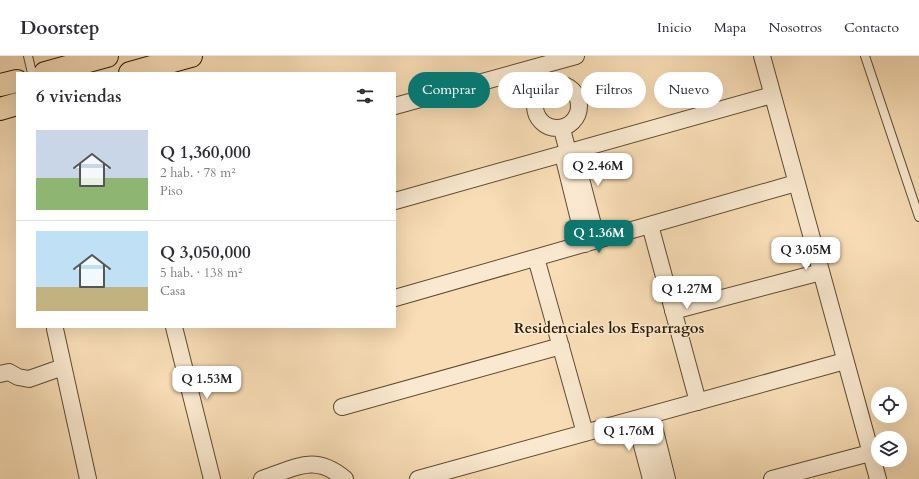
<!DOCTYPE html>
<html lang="es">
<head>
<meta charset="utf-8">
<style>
	:root { --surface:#fff; --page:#f7f7f7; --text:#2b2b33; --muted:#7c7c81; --line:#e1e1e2; --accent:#0f766e }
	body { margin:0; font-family:Cardo,serif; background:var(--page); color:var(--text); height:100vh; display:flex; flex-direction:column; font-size:15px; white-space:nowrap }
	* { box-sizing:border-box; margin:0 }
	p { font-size:13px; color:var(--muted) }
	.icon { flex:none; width:22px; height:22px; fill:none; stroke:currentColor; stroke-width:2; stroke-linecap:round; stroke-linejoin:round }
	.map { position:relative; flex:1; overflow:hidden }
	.drawer { position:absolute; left:16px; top:16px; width:380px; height:256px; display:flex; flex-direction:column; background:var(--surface); border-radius:0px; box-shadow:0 4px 16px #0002 }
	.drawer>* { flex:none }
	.hud { position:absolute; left:408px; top:16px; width:380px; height:36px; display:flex; gap:8px }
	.tools { position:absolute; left:871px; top:331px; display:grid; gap:8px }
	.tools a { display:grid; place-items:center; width:36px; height:36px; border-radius:50%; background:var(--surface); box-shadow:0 4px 16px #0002; font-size:20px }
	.price { position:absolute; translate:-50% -34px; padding:0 9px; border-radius:8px; background:#fff; color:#222; font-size:13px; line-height:26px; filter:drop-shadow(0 1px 2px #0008) }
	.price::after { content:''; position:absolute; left:50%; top:24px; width:12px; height:9px; margin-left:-6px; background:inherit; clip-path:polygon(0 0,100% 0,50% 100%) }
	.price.on { background:var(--accent); color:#fff }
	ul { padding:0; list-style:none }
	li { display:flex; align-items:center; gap:12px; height:100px; padding:0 20px }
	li+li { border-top:1px solid var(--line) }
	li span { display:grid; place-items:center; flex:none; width:112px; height:80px; border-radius:0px; color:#555 }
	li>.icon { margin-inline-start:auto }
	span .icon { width:48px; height:48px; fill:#fffc; stroke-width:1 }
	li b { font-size:17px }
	h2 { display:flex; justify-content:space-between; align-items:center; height:48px; padding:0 20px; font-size:17px }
	.chip { padding:0 14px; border-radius:18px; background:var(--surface); box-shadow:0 4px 16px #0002; font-size:14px; line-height:36px }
	.chip.on { background:var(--accent); color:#fff }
	header { display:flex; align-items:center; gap:24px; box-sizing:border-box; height:56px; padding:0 20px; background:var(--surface); border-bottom:1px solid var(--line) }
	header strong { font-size:19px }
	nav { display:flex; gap:22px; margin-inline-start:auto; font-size:14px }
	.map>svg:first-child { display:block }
</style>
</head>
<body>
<header>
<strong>Doorstep</strong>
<nav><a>Inicio</a><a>Mapa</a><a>Nosotros</a><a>Contacto</a></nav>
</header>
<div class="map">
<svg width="919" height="423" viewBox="0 0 919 423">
	<rect width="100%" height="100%" fill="#f8ddb6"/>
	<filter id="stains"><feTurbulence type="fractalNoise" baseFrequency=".005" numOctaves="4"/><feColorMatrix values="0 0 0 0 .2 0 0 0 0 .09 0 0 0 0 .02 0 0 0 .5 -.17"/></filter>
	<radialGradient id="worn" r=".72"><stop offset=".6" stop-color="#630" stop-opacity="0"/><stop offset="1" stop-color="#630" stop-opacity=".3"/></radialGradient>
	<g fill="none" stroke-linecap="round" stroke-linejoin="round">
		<!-- lane casing -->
		<g stroke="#5e4b30" stroke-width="10">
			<path id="lane" d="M28,0L32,17
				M865,0L919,161"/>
		</g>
		<!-- street casing -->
		<g stroke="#5e4b30" stroke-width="18">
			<path id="street" d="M762,0L878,423
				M535 50a22 22 0 1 1 44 0a22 22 0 1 1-44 0Z
				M395,50L576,0
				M562,73L568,96L565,107L585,188
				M568,96L576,104L597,184
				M395,145L772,39
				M650,169L698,346
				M536,202L585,377
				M395,242L796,127
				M673,255L821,216
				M174,271L212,423
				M55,273L88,423
				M0,318L9,316L18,321L29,323L63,311
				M342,351L561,290
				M651,359L667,423
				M635,363L651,423
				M262,423C296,412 314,397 345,423
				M418,423L845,305
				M772,423L870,397"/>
		</g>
		<!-- highway casing -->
		<g stroke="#2b1a03" stroke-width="24">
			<path id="highway" d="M45,17L107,0
				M130,17L191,0
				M0,29L17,25
				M0,53L17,48"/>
		</g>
		<!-- lane -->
		<use href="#lane" stroke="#fae9d0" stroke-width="8"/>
		<!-- street -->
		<use href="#street" stroke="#fae9d0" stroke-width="16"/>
		<!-- highway -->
		<use href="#highway" stroke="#f8ddb6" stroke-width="22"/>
	</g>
	<g text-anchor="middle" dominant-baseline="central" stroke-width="3" stroke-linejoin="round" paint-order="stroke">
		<!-- neighbourhood labels -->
		<g font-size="15" font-weight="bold" fill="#2b1a03" stroke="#fae9d0">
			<text x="609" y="272">Residenciales los Esparragos</text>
		</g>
	</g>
	<rect width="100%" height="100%" filter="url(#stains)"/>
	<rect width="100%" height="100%" fill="url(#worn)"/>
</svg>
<div class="tools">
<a><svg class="icon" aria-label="locate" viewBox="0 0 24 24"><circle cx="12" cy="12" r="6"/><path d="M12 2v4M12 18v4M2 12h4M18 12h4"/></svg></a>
<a><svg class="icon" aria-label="layers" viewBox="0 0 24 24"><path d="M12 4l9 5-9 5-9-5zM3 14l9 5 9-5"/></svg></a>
</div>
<b class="price" style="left:598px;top:131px">Q 2.46M</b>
<b class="price on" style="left:599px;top:198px">Q 1.36M</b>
<b class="price" style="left:806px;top:215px">Q 3.05M</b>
<b class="price" style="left:687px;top:254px">Q 1.27M</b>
<b class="price" style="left:207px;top:344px">Q 1.53M</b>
<b class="price" style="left:629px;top:396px">Q 1.76M</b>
<div class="hud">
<a class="chip on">Comprar</a>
<a class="chip">Alquilar</a>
<a class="chip">Filtros</a>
<a class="chip">Nuevo</a>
</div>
<section class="drawer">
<h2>6 viviendas<svg class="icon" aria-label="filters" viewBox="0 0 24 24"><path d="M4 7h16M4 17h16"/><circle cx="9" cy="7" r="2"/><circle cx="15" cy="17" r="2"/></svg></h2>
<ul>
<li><span style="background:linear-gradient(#c9d6e8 60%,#8fb573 0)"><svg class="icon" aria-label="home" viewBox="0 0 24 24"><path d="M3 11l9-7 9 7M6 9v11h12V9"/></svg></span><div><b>Q 1,360,000</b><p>2 hab. · 78 m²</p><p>Piso</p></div></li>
<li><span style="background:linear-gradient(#bfe0f5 70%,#c2b280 0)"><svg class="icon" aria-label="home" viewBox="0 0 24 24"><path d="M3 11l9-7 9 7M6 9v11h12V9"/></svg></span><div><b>Q 3,050,000</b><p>5 hab. · 138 m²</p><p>Casa</p></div></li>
</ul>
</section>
</div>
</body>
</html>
